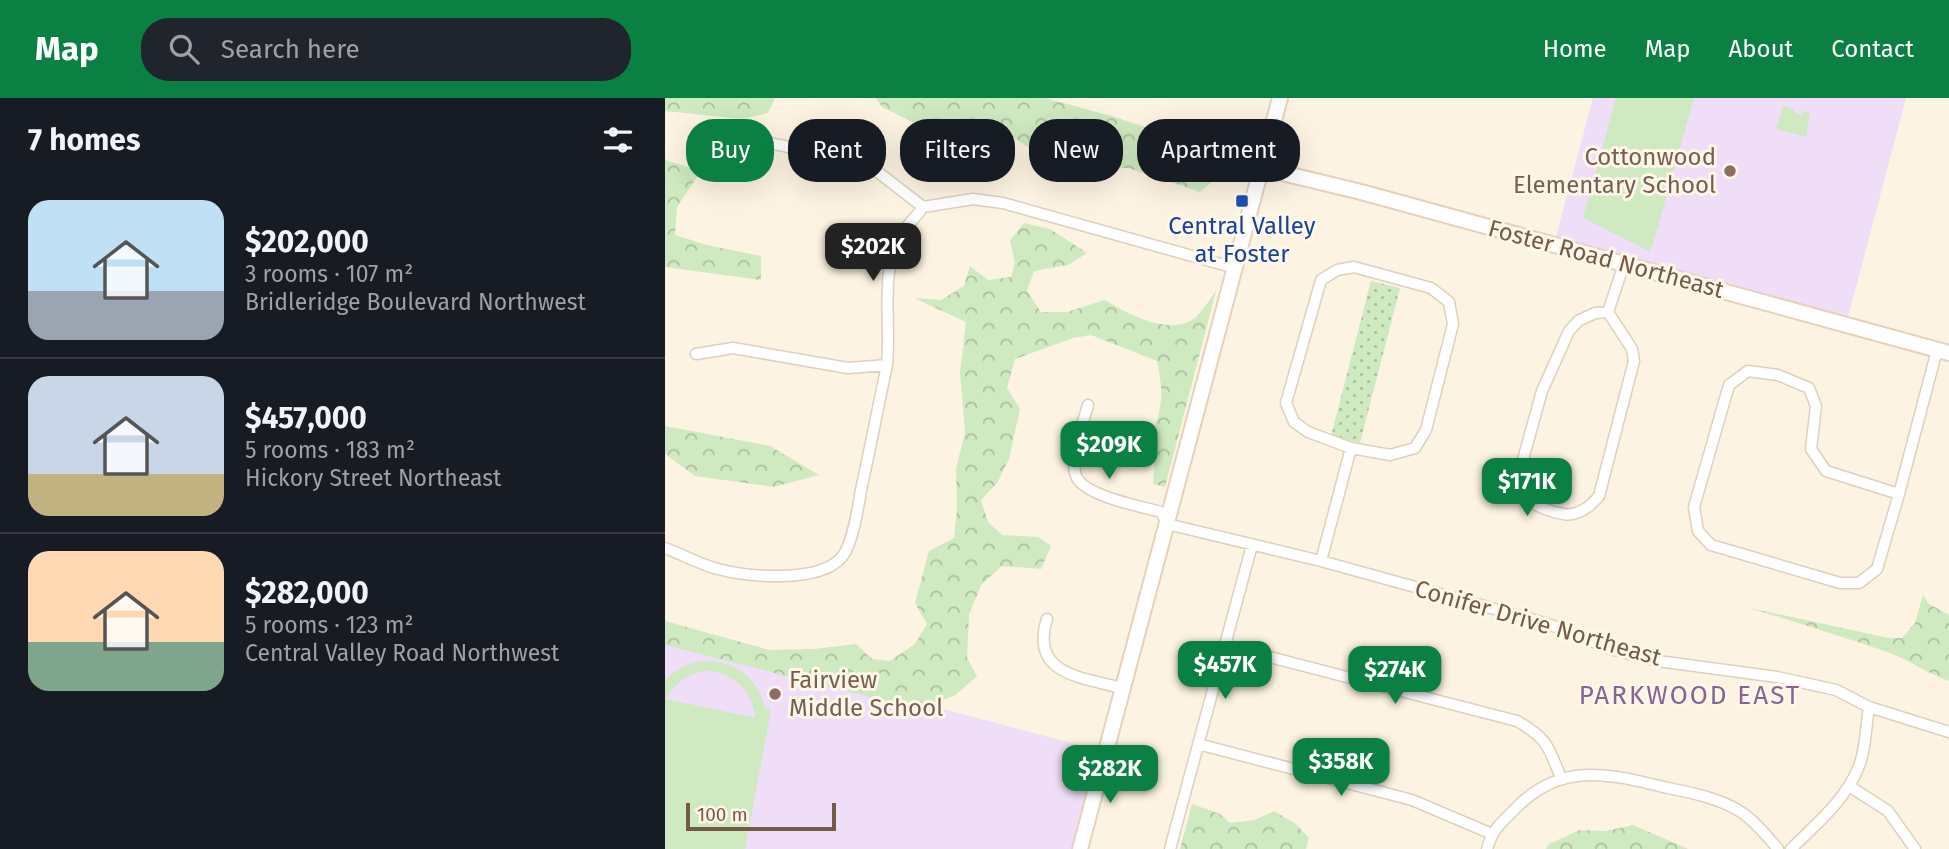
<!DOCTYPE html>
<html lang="en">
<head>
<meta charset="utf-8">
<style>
	:root { --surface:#171b24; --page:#20242c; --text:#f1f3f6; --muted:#9ea1a6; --line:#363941; --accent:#0b8043 }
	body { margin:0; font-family:"Fira Sans",sans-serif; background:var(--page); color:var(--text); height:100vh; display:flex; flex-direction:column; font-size:26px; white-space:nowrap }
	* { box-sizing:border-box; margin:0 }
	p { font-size:23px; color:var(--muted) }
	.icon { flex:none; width:38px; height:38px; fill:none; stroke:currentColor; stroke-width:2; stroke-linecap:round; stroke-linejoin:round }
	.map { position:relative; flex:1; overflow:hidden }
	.sheet { display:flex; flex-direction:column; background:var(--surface); width:665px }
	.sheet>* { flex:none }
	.guide { position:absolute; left:21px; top:21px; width:665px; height:63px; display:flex; gap:14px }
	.scale { position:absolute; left:21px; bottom:18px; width:150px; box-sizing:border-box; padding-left:7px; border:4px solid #735a49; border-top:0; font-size:19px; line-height:24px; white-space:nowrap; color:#735a49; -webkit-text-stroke:5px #fff7e7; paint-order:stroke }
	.price { position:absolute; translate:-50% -60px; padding:0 16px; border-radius:14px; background:var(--accent); color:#fff; font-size:23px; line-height:46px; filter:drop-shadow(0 2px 4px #0008) }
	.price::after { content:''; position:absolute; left:50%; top:42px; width:21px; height:16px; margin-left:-10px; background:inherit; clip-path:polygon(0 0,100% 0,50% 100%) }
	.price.selected { background:#222; color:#fff }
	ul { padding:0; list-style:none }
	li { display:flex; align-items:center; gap:21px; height:175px; padding:0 28px }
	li+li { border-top:2px solid var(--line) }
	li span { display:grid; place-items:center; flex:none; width:196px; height:140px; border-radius:21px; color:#555 }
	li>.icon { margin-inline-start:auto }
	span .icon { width:84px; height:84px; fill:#fffc; stroke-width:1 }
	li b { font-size:30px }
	h2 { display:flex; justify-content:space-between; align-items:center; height:84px; padding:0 28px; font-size:30px }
	.chip { padding:0 24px; border-radius:28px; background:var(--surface); box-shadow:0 7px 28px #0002; font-size:24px; line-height:63px }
	.chip.selected { background:var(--accent); color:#fff }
	header { display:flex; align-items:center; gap:42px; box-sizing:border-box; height:98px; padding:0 35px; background:var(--accent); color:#fff }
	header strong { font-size:33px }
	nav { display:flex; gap:38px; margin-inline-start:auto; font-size:24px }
	.search { width:490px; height:63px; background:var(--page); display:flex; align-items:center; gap:18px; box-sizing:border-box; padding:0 24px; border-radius:28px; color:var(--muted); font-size:26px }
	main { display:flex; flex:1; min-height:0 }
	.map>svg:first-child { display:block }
</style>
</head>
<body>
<header>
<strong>Map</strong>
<div class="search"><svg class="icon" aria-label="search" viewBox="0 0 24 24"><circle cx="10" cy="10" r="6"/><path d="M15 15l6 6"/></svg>Search here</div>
<nav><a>Home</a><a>Map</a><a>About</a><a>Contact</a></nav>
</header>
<main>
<section class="sheet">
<h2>7 homes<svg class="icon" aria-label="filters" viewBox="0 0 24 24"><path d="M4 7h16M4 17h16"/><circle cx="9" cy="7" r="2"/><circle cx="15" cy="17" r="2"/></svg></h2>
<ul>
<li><span style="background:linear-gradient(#bfe0f5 65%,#9aa5b1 0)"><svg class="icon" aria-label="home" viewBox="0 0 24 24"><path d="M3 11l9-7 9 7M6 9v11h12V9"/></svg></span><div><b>$202,000</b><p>3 rooms · 107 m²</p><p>Bridleridge Boulevard Northwest</p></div></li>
<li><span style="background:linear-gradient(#c9d6e8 70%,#c2b280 0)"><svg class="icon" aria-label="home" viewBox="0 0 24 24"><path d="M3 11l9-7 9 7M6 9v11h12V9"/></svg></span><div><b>$457,000</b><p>5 rooms · 183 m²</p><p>Hickory Street Northeast</p></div></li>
<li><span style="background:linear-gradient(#ffd9b3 65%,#7fa58c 0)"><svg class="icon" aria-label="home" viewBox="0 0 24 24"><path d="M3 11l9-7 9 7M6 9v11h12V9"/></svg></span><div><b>$282,000</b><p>5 rooms · 123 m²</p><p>Central Valley Road Northwest</p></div></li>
</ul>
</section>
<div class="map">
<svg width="1284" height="751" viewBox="0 0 1284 751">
	<defs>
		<pattern id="grass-dots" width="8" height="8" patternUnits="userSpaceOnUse" patternTransform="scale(1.75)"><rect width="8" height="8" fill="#cfe9c1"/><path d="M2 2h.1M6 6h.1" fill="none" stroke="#acc09f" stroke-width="1.8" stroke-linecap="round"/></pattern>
		<pattern id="forest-crowns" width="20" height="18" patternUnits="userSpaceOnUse" patternTransform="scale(1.75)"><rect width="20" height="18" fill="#cfe9c1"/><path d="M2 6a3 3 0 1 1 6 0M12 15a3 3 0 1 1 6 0" fill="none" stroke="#acc09f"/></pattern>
	</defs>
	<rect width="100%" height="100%" fill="#fcf3e2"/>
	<!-- education -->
	<path fill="#f0def8" d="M928,0H1241L1181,227L889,146Z
		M0,538L441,654L415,751H0Z"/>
	<!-- grass -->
	<path fill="url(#grass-dots)" d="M706,183L735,190L695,345L666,338Z"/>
	<!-- forest -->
	<path fill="url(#forest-crowns)" d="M0,0H110L103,15L77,21L0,13Z
		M211,0H380L450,19L547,52L556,76L535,94L463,70L406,71L366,51L343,36L307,28L251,51L261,31L217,9Z
		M0,62L36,73L12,109L10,137L42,147L96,158V182L0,169Z
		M359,125L385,131L422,155L403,167L369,173L362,193L376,214H402L440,202C463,216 506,240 531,219C538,212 545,201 551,193L500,389L488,386L490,359L473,346L484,342C498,310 499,297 492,263L426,237L408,240L350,261L342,290L355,311L344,361L332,385L316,402L323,424L337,437L373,439L386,448L376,471L337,468L316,487L304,517L302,560L312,578L289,598L252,611L0,547V523L104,552L149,551L191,546L207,561L225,563L250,546L262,526L250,505L264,453L289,440L292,412L291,371L300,335L295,274L301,224L249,200L276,202L299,188L305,168L323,182L346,179L350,165L345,142Z
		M0,328L105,348L154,377L109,389L30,378L0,356Z
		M1258,497L1264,506L1284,517V583C1263,576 1246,563 1225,555C1179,539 1132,525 1085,510L1223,540H1237L1250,525Z
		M527,706L555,716L565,725L590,722L609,713L631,726L644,740L641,751H515Z
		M968,727L1023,751H881L884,746L915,732L941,733Z"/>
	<!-- park -->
	<path fill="#cfe9c1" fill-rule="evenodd" d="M951,0H1029L988,146L984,153L918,120Z
		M1118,8L1129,11L1130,15L1137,17L1138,13L1145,15L1141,39L1111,31Z
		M49,563C76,568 94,583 100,610L106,612L80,751H0V583C13,567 29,563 49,563ZM39,573C67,573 88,592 90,620L1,601C9,585 22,577 39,573Z"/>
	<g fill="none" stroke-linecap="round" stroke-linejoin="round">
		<!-- street casing -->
		<g stroke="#e0cfbe" stroke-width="13">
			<path id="street" d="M94,43L184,61L209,71L258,109
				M689,169L766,190L784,204L788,226L761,332L750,350L725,357L686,350L643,334L629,324L621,305L656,182L672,172Z
				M943,214L967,251L969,263L934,398C927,406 921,412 911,415C904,418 897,416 889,414C868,408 855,399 854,376L877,293L904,233L913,223L930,215L943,214L959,166
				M31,256L68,250L183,270L222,267
				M423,307C418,327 404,357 411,378C419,398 475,408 496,414L502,426L656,463L801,503L883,526L949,552L993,563L1112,579L1171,592L1204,609L1284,634
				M1234,396L1161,373L1146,351L1151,308L1144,290L1113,277L1083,273L1064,287L1029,409L1033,433L1046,447L1175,485H1194L1212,471L1234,396L1272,252
				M0,450C16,456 33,465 49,470C81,479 154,486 177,459C188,445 193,410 196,392C205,351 213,309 222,267C226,230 216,177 232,144C238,130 250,121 258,109L308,101L338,105L570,170
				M656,463L686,350
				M382,521C364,578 419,579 459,591
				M558,547L852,623C883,641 883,648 896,680
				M533,646L747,702L827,736
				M1184,688L1223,713L1250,751
				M505,751L587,447
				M822,751C828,731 835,726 849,712C896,662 944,676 1003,690C1028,695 1058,701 1079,716C1091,725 1103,739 1113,751
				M1126,751C1151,726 1181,702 1194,668C1201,650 1201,627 1204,609"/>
		</g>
		<!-- secondary casing -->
		<g stroke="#e5d1bc" stroke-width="18">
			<path id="secondary" d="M597,70L696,94L1284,255
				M415,751L615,0"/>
		</g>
		<!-- street -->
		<use href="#street" stroke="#fff" stroke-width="10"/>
		<!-- secondary -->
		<use href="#secondary" stroke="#fff" stroke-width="14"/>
	</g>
	<!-- markers -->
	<g fill="#8d6e63" stroke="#fff7e7" stroke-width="2.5">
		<circle cx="1065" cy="73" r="7"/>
		<circle cx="110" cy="596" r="7"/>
	</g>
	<rect fill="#1a4fb4" stroke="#fff7e7" stroke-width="2.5" x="570" y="96" width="14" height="14" rx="3.5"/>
	<g text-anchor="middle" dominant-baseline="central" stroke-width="6" stroke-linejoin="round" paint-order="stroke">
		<!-- education labels -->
		<g font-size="24" fill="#785e54" stroke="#fff7e7" text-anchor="end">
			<text x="1051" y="59">Cottonwood<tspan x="1051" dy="28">Elementary School</tspan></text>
			<text x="124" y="582" text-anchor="start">Fairview<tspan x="124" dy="28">Middle School</tspan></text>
		</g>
		<!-- transit labels -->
		<g font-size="24" fill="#164399" stroke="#fff7e7">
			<text x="577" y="128">Central Valley<tspan x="577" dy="28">at Foster</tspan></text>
		</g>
		<!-- street labels -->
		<g font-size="24" fill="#735a49" stroke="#fff7e7">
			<text transform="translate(941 161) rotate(15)">Foster Road Northeast</text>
			<text transform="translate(873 525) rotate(16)">Conifer Drive Northeast</text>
		</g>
		<!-- neighbourhood labels -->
		<g font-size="26" letter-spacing="2" fill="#886496" stroke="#fff7e7">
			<text x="1025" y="597">PARKWOOD EAST</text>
		</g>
	</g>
</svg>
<div class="scale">100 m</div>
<b class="price selected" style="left:208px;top:185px">$202K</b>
<b class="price" style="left:444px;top:383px">$209K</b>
<b class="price" style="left:862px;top:420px">$171K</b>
<b class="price" style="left:560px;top:603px">$457K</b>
<b class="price" style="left:730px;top:608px">$274K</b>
<b class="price" style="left:676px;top:700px">$358K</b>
<b class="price" style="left:445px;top:707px">$282K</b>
<div class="guide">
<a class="chip selected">Buy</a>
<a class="chip">Rent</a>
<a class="chip">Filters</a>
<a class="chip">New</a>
<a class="chip">Apartment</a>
</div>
</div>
</main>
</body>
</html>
